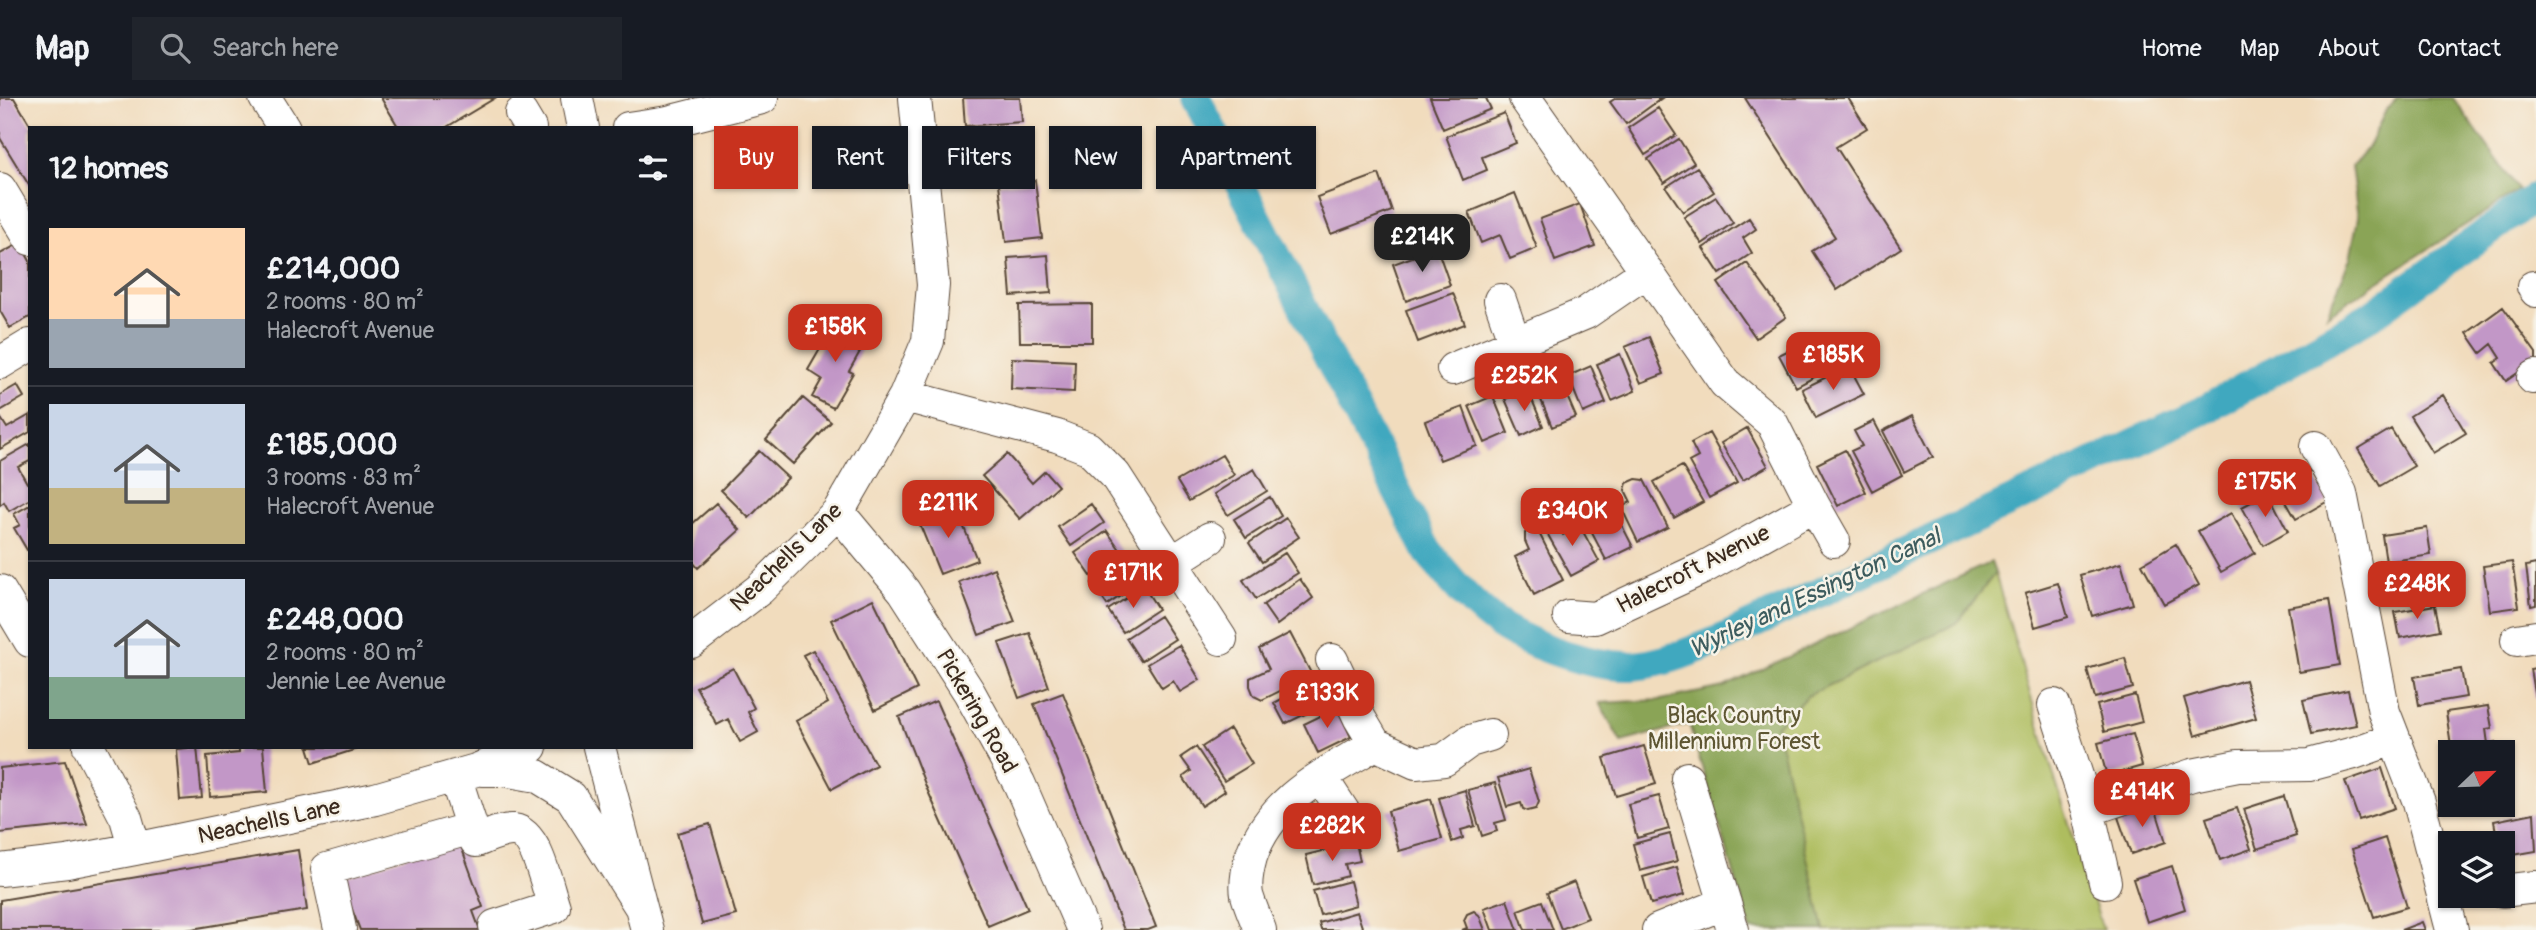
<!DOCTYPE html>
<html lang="en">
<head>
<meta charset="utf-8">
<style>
	:root { --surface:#171b24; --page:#20242c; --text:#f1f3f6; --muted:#9ea1a6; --line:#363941; --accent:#c8321e }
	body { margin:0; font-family:Pangolin,sans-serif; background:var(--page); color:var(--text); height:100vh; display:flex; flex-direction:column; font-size:26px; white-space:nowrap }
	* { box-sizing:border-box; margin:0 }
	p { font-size:23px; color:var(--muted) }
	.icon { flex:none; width:38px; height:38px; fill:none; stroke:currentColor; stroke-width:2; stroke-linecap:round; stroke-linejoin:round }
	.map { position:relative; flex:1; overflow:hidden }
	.side { position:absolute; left:28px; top:28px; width:665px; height:623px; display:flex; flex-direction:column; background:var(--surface); border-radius:0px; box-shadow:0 2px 5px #0004 }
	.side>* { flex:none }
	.guide { position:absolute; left:714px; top:28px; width:665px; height:63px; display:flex; gap:14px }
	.needle { width:46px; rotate:67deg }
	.buttons { position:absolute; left:2438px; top:642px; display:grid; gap:14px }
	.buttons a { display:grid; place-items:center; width:77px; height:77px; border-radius:0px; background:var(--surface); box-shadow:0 2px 5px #0004; font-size:35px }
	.price { position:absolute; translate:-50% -60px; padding:0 16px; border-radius:14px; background:var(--accent); color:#fff; font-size:23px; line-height:46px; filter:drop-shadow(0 2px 4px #0008) }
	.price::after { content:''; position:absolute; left:50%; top:42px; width:21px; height:16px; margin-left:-10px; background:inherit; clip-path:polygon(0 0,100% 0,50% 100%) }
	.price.current { background:#222; color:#fff }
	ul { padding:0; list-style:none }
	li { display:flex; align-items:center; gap:21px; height:175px; padding:0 21px }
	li+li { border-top:2px solid var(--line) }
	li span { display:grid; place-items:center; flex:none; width:196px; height:140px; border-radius:0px; color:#555 }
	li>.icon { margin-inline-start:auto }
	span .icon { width:84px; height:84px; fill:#fffc; stroke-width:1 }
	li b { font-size:30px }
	h2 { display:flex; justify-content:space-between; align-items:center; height:84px; padding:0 21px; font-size:30px }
	.tag { padding:0 24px; border-radius:0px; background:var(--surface); box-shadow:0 2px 5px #0004; font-size:24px; line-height:63px }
	.tag.current { background:var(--accent); color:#fff }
	header { display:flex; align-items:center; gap:42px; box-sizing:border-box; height:98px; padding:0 35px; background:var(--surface); border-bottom:2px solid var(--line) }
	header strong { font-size:33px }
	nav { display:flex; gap:38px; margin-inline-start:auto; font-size:24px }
	.search { width:490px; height:63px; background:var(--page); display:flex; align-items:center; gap:18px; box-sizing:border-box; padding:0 24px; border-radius:0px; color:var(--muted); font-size:26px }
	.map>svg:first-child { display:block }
</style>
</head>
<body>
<header>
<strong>Map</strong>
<div class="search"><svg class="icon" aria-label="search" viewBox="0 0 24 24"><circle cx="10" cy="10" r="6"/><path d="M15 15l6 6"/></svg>Search here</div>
<nav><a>Home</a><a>Map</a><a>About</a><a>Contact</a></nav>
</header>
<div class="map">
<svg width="2536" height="832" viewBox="0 0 2536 832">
	<rect width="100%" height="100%" fill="#f7f3e8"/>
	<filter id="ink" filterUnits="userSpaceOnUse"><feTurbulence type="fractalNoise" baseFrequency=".0143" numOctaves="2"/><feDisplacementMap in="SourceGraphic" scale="14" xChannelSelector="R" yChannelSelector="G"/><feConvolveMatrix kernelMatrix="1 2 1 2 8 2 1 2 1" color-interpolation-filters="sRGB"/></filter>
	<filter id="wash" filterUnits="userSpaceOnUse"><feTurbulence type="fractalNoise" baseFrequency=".00686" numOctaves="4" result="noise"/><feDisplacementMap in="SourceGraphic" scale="28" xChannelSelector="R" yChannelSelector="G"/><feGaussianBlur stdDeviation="1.57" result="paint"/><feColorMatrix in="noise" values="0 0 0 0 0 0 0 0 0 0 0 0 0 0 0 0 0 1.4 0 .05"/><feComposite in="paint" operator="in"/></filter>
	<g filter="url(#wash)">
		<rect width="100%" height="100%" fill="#f1dcbd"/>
		<!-- green -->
		<path fill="#aebd5f" stroke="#74743e" stroke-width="2" d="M1995,475L2052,672L2103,832H1824L1775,628L1807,598L1957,525Z"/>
		<!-- forest -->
		<path fill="#8aa456" stroke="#62673a" stroke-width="2" d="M2397,0H2453L2519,92L2327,217L2350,160L2358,120L2351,68L2369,47L2386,12Z
			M1991,464L1995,475L1957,525L1807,598L1776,628L1824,832H1751L1689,626L1621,644L1599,605L1661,602L1724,589Z"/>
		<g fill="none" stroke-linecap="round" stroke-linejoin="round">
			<!-- canal -->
			<path stroke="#3fa8bf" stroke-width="30" d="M1196,0L1428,454C1450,481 1474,511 1504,530C1538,550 1592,569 1632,568C1664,566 1694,552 1724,540L2208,310L2370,218L2536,99"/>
		</g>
		<g id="blocks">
			<!-- building -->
			<path fill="#c297c7" d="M0,0H14L32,30H30V89L0,40Z
				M381,0H495L445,30H399Z
				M963,0H1020L1022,24L965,28Z
				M1430,0H1486L1491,11L1443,31Z
				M1616,0H1662L1626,26L1610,4Z
				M1745,0H1848L1867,30L1836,49L1901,150L1837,192L1812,153L1835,139Z
				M1658,10L1676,37L1645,57L1628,30Z
				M1504,15L1516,45L1482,59L1487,72L1463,82L1446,38Z
				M1679,41L1694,65L1664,85L1648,61Z
				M1697,69L1714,94L1683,114L1666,89Z
				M1379,76L1392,113L1331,136L1317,99Z
				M1035,82L1042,140L1006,144L999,86Z
				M1515,95L1537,150L1510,161L1500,137L1481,145L1469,114Z
				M1716,99L1733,125L1702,146L1684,119Z
				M1580,106L1595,148L1555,163L1540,121Z
				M1749,120L1756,131L1743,140L1752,155L1720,176L1703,150Z
				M20,145L30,163V219L10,230L0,213V156Z
				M1437,150L1450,187L1406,203L1393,166Z
				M1048,157L1051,195L1011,198L1008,160Z
				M1747,165L1786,219L1756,240L1718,185Z
				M1453,195L1465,226L1418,244L1406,212Z
				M1092,206V244H1020L1019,207Z
				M2503,209L2536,255V262L2506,283L2494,265L2501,260L2492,246L2481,255L2467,235Z
				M835,225L866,243L849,273L853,275L833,310L812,299L822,281L808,272Z
				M1817,238L1833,269L1796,289L1779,257Z
				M1649,239L1664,276L1641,285L1625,249Z
				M1620,256L1635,293L1612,303L1597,266Z
				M1012,260L1075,263L1074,294L1011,291Z
				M1591,268L1606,305L1583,315L1568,278Z
				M1849,268L1864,296L1816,320L1802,291Z
				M1560,282L1576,319L1552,329L1537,292Z
				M17,287L24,299L0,313V297Z
				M1528,292L1543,328L1521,338L1505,301Z
				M2443,297L2466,335L2433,355L2410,318Z
				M1493,298L1508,335L1485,345L1469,308Z
				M803,300L831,324L793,366L766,342Z
				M1463,309L1477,348L1440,362L1425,323Z
				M30,317V334L0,351V319L7,330Z
				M1912,318L1933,359L1904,374L1883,333Z
				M1874,323L1902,377L1872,393L1851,353L1862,348L1854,333Z
				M1747,330L1768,368L1743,382L1721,345Z
				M2391,331L2414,368L2380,388L2358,351Z
				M1709,335L1737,385L1709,400L1689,364L1698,359L1691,345Z
				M30,346V363L18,369L27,385L30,384V401L9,413L4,404L0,407V363Z
				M1845,352L1866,394L1838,408L1817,366Z
				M759,353L788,380L749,420L721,392Z
				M1007,356L1032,385L1045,373L1058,388L1020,421L982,378Z
				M1222,357L1234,377L1189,403L1177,383Z
				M1682,368L1703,404L1674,420L1654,384Z
				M1254,371L1267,393L1228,417L1214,396Z
				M2310,372L2328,403L2296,421L2278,390Z
				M1636,381L1644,382L1668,429L1638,444L1621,409L1631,404L1625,392L1627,385Z
				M2268,395L2288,433L2263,447L2242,409Z
				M1606,396L1633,449L1606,462L1579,410Z
				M1270,399L1281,418L1246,440L1234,421Z
				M716,405L740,432L698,470L691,462V427Z
				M1091,406L1104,425L1071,448L1058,429Z
				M30,407V451L27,452L14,430L20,427L14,416Z
				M955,407L977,462L940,476L918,422Z
				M2231,415L2255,455L2221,474L2198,433Z
				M1286,420L1299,439L1262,464L1249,445Z
				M1555,421L1563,437L1580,428L1599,463L1571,478L1543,428Z
				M2427,430L2431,457L2386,464L2382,437Z
				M1530,431L1539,435L1563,482L1534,497L1515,459L1529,452L1525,443V435Z
				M1107,433L1123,456L1091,478L1075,455Z
				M2176,446L2199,487L2164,506L2142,466Z
				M1285,455L1298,475L1256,501L1243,482Z
				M1126,462L1141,484L1107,507L1092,485Z
				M2512,464L2519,509L2490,513L2483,468Z
				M2121,465L2133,506L2092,518L2080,477Z
				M2536,466V507L2531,508L2526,468Z
				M994,470L1015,524L979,537L959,484Z
				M2432,470L2436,493L2395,500L2391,477Z
				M1300,481L1313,500L1277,527L1263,507Z
				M2058,485L2068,519L2035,529L2025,495Z
				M1144,489L1158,511L1123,534L1108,512Z
				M873,501L917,591L875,612L831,522Z
				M2329,502L2340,567L2299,574L2288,509Z
				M2435,507L2440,532L2400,540L2395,514Z
				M1160,518L1175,541L1141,563L1126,540Z
				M1030,535L1049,589L1019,600L999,545Z
				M1290,535L1312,577L1262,602L1254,598L1250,588V580L1269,571L1259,551Z
				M1179,547L1200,582L1180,594L1173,583L1162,590L1147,566Z
				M813,552L876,667L832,691L796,623L828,605L803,557Z
				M2125,560L2133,590L2095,600L2087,571Z
				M733,570L754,610L748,614L758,634L740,644L728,621L717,627L696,589Z
				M2536,570V600H2535L2530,571Z
				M2461,571L2466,599L2419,607L2414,579Z
				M1319,582L1330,604L1285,626L1274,605Z
				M2245,582L2256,620L2195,638L2184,600Z
				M2348,592L2356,627L2311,636L2303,602Z
				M1063,595L1156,829L1148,832H1124L1034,606Z
				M2135,597L2142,624L2104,634L2097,607Z
				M936,603L1028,811L988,828L927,691L899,619Z
				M2488,608L2492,630L2486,631L2488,646L2495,644L2497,654H2452L2446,614Z
				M1337,610L1351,639L1318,655L1304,626Z
				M1230,631L1252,666L1224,683L1202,649Z
				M2133,636L2142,668L2107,678L2098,645Z
				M1644,648L1656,686L1616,698L1604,660Z
				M197,649L202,700L180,702L176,651Z
				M239,649H263L267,694L210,699L207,658L239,655Z
				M308,649H360V650L313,665Z
				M1196,649L1225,693L1202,708L1183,679L1191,673L1181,659Z
				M65,663L87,726L0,735V670Z
				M2382,670L2395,710L2359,722L2345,683Z
				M1529,671L1539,704L1536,711L1528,713L1523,711L1521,705L1507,709L1498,680Z
				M1495,685L1506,722L1495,725L1497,733L1482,738L1468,692Z
				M1465,692L1475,728L1461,732L1463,740L1452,744L1439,700Z
				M1659,698L1669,731L1637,740L1628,706Z
				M2284,698L2296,738L2257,751L2244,711Z
				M1431,701L1442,741L1399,753L1388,713Z
				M2154,706L2166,744L2131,756L2118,719Z
				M2237,710L2251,751L2220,762L2206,720Z
				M2534,715L2536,753L2502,759V746H2498L2494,723Z
				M710,726L736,817L702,826L677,735Z
				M1670,736L1677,763L1640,773L1633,746Z
				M2489,738L2490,746H2463V742Z
				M458,740L483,809L473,813L480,832H360L341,782Z
				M2385,740L2407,809L2374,819L2352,751Z
				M1356,745L1360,763L1345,766L1348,778L1313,787L1306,757Z
				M298,752L307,812L186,832H0V802Z
				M2172,768L2185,811L2147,824L2133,781Z
				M1677,769L1684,797L1651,806L1643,779Z
				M1350,783L1356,807L1320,817L1313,793Z
				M1574,784L1588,820L1561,831L1547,795Z
				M1507,802L1518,832H1492L1484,810Z
				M1542,803L1553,832H1525L1518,812Z
				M1474,813L1479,817L1485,832H1462L1467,830L1464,822L1467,816Z
				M1357,814L1363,832H1321L1319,825Z
				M2422,824L2425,832H2401Z"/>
		</g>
	</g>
	<g filter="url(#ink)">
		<use href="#blocks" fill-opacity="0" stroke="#564536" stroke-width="2"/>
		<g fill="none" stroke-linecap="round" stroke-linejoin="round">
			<!-- minor casing -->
			<g stroke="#564536" stroke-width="34">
				<path id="minor" d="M265,0L284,30
					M577,0L583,30
					M1525,0L1725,285L1772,325L1814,408L1834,443
					M521,15L530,30
					M628,30L668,24L762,0
					M0,91L30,141
					M2533,189L2536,193
					M1500,202L1514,243
					M0,265L30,247
					M1453,271L1586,215L1647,173
					M2533,280L2536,278
					M905,298L1057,338L1088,350L1115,377L1221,541
					M2316,349L2341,395L2384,614L2419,704L2452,832
					M838,414L904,493L969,594L1019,685L1083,832
					M1171,465L1210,440
					M0,493L30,543
					M1569,518L1595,520L1703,470L1814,408
					M2517,542L2536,539
					M691,544L760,491L838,414L905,298L928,243L933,187L915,0
					M1332,562L1359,619L1375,646L1416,665L1444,662L1470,643L1490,637
					M2054,607L2088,712L2105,784
					M89,649L126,720L135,751
					M599,649L647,832
					M483,672H503L537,678L571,699L640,808
					M455,678L476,743C487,739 502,731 514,732C537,735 547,789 554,809L495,828
					M1321,679L1347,719
					M1687,680L1733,832
					M2088,712L2192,677L2238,668L2309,667L2354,655L2393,641
					M0,772L67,764L135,751L375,701L476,672L531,649
					M2502,793L2536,789
					M340,831L327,771L472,730
					M1260,832C1256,821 1250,808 1247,797C1245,786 1248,770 1251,759C1271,700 1326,676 1375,646
					M1658,832L1725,805"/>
			</g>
			<!-- minor -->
			<use href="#minor" stroke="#fff" stroke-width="32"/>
		</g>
	</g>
	<g text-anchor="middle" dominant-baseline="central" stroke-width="5" stroke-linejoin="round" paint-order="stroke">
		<!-- street labels -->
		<g font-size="23" fill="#3b2a1e" stroke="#f7f3e8">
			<text transform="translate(786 459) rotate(-44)">Neachells Lane</text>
			<text transform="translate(1693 471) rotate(-27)">Halecroft Avenue</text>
			<text transform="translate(977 613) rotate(60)">Pickering Road</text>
			<text transform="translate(269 723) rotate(-12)">Neachells Lane</text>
		</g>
		<!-- park labels -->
		<g font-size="23" fill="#5e5632" stroke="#f7f3e8">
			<text x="1734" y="617">Black Country<tspan x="1734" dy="26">Millennium Forest</tspan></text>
		</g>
		<!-- water labels -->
		<g font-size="24" font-style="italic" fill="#3d5c5e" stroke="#f7f3e8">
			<text transform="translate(1815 495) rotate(-25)">Wyrley and Essington Canal</text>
		</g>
	</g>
</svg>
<div class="buttons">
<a><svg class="needle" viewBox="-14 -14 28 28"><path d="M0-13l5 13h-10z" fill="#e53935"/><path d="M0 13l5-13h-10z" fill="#9ea1a6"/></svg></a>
<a><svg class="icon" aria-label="layers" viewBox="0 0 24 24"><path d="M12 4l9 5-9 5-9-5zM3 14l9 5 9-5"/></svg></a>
</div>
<b class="price current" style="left:1422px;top:176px">£214K</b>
<b class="price" style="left:835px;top:266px">£158K</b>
<b class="price" style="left:1833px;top:294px">£185K</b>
<b class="price" style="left:1524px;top:315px">£252K</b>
<b class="price" style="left:2265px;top:421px">£175K</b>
<b class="price" style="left:948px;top:442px">£211K</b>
<b class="price" style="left:1572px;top:450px">£340K</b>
<b class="price" style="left:1133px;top:512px">£171K</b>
<b class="price" style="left:2417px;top:523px">£248K</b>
<b class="price" style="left:1327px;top:632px">£133K</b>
<b class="price" style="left:2142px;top:731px">£414K</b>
<b class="price" style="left:1332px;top:765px">£282K</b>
<div class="guide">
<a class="tag current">Buy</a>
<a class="tag">Rent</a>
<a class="tag">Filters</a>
<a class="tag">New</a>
<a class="tag">Apartment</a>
</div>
<section class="side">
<h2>12 homes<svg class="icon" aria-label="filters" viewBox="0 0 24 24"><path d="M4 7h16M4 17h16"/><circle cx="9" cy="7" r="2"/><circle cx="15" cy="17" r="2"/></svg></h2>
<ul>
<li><span style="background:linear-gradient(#ffd9b3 65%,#9aa5b1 0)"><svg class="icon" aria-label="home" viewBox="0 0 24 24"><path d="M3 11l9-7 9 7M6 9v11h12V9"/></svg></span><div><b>£214,000</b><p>2 rooms · 80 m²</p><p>Halecroft Avenue</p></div></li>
<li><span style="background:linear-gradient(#c9d6e8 60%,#c2b280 0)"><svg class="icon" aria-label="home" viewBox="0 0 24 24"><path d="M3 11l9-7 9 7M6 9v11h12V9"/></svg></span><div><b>£185,000</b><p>3 rooms · 83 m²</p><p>Halecroft Avenue</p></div></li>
<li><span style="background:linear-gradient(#c9d6e8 70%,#7fa58c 0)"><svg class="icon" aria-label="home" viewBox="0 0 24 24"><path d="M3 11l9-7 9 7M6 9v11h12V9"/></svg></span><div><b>£248,000</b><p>2 rooms · 80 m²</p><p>Jennie Lee Avenue</p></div></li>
</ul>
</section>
</div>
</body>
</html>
